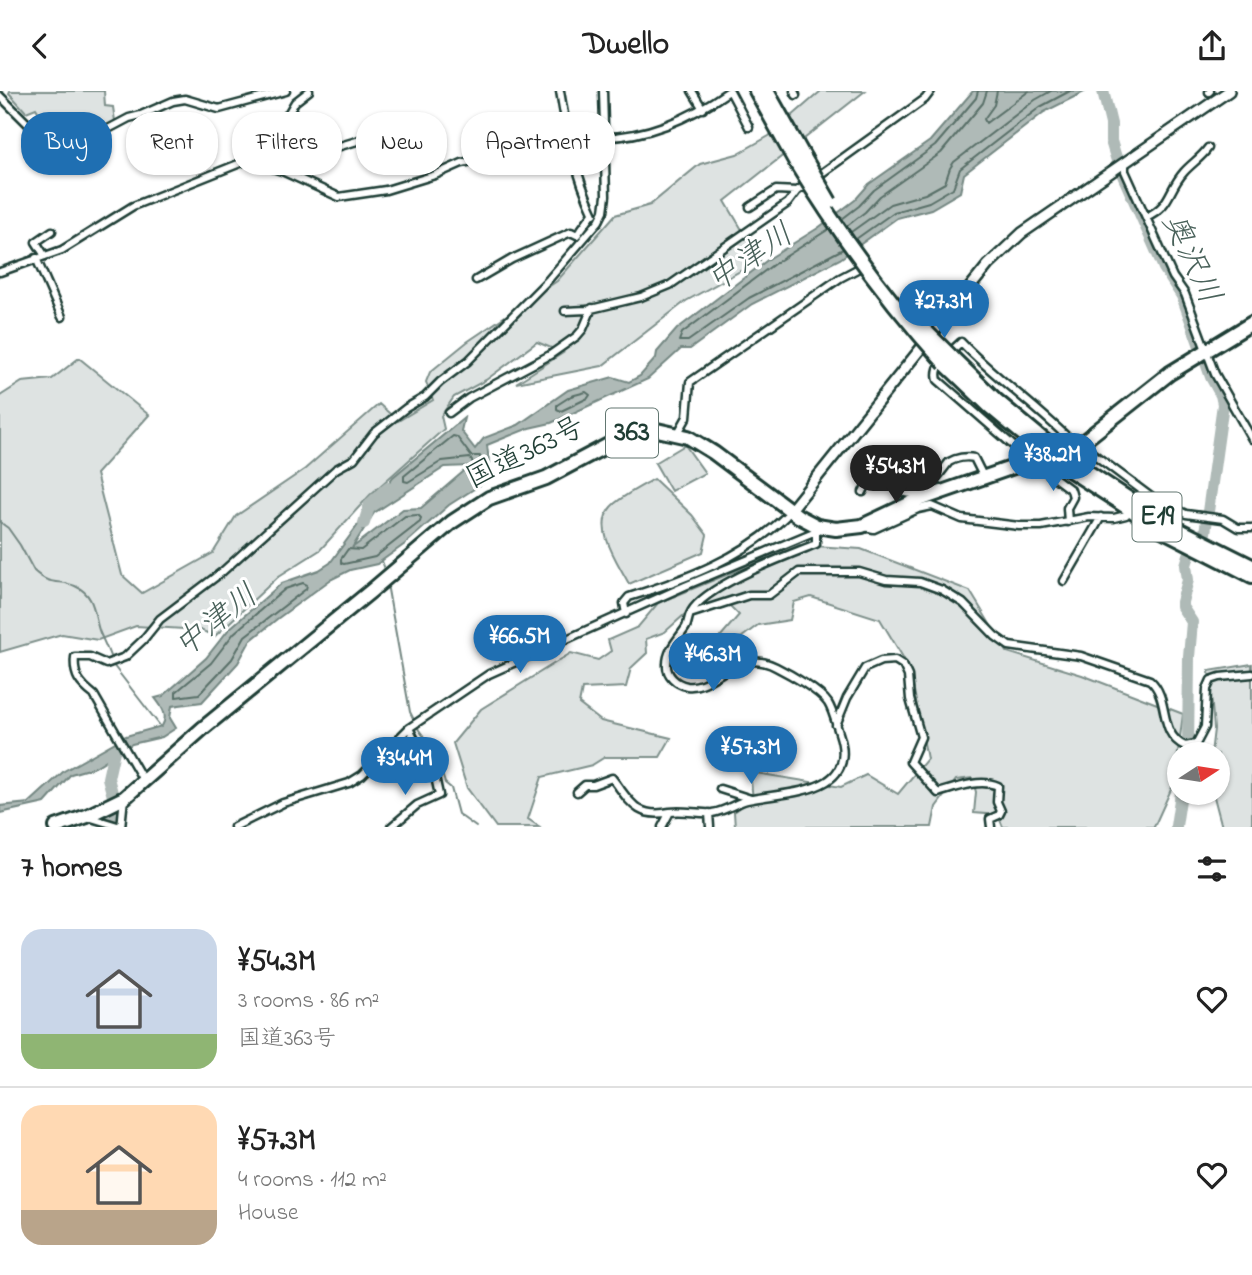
<!DOCTYPE html>
<html lang="en">
<head>
<meta charset="utf-8">
<style>
	:root { --surface:#fff; --page:#f2f2f2; --text:#222; --muted:#767676; --line:#e0e0e0; --accent:#1f6fb2 }
	body { margin:0; font-family:"Indie Flower","Klee One",sans-serif; background:var(--page); color:var(--text); height:100vh; display:flex; flex-direction:column; font-size:26px; white-space:nowrap }
	* { box-sizing:border-box; margin:0 }
	p { font-size:23px; color:var(--muted) }
	.icon { flex:none; width:38px; height:38px; fill:none; stroke:currentColor; stroke-width:2; stroke-linecap:round; stroke-linejoin:round }
	.map { position:relative; height:736px; overflow:hidden }
	.details { display:flex; flex-direction:column; background:var(--surface); flex:1 }
	.details>* { flex:none }
	.top-card { position:absolute; left:21px; top:21px; width:700px; height:63px; display:flex; gap:14px }
	.needle { width:46px; rotate:78deg }
	.tools { position:absolute; left:1167px; top:651px; display:grid; gap:14px }
	.tools a { display:grid; place-items:center; width:63px; height:63px; border-radius:50%; background:var(--surface); box-shadow:0 2px 5px #0004; font-size:35px }
	.price { position:absolute; translate:-50% -60px; padding:0 16px; border-radius:24px; background:var(--accent); color:#fff; font-size:23px; line-height:46px; filter:drop-shadow(0 2px 4px #0008) }
	.price::after { content:''; position:absolute; left:50%; top:42px; width:21px; height:16px; margin-left:-10px; background:inherit; clip-path:polygon(0 0,100% 0,50% 100%) }
	.price.active { background:#222; color:#fff }
	ul { padding:0; list-style:none }
	li { display:flex; align-items:center; gap:21px; height:175px; padding:0 21px }
	li+li { border-top:2px solid var(--line) }
	li span { display:grid; place-items:center; flex:none; width:196px; height:140px; border-radius:21px; color:#555 }
	li>.icon { margin-inline-start:auto }
	span .icon { width:84px; height:84px; fill:#fffc; stroke-width:1 }
	li b { font-size:30px }
	h2 { display:flex; justify-content:space-between; align-items:center; height:84px; padding:0 21px; font-size:30px }
	.pill { padding:0 24px; border-radius:28px; background:var(--surface); box-shadow:0 2px 5px #0004; font-size:24px; line-height:63px }
	.pill.active { background:var(--accent); color:#fff }
	header { display:flex; justify-content:space-between; align-items:center; height:91px; padding:0 21px; background:var(--surface); font-size:32px; font-weight:800 }
	.map>svg:first-child { display:block }
</style>
</head>
<body>
<header><svg class="icon" aria-label="back" viewBox="0 0 24 24"><path d="M15 5l-7 7 7 7"/></svg>Dwello<svg class="icon" aria-label="share" viewBox="0 0 24 24"><path d="M12 15V3M7 8l5-5 5 5M5 13v7h14v-7"/></svg></header>
<div class="map">
<svg width="1252" height="736" viewBox="0 0 1252 736">
	<rect width="100%" height="100%" fill="#fff"/>
	<filter id="ink" filterUnits="userSpaceOnUse"><feTurbulence type="fractalNoise" baseFrequency=".0143" numOctaves="2"/><feDisplacementMap in="SourceGraphic" scale="14" xChannelSelector="R" yChannelSelector="G"/><feConvolveMatrix kernelMatrix="1 2 1 2 8 2 1 2 1" color-interpolation-filters="sRGB"/></filter>
	<g filter="url(#ink)">
		<!-- green -->
		<path fill="#dee3e2" stroke="#7e908b" stroke-width="2" d="M10,0H104L105,15L113,16L115,30L102,38L91,24L76,29L82,38L75,44L66,30L58,29L45,32L36,17L26,21L9,2Z
			M821,0H865L725,110L760,169L686,210L602,275L516,292L563,262L537,251L486,289L454,306L441,325L444,338L370,404L320,459L279,485L215,545L200,539L136,535L98,549L62,543L0,561V305L22,291L52,288L79,267L149,324L96,383L122,484L142,502L213,462L236,425L305,378L379,313L398,330L433,309L426,291L430,281L467,251L557,190L615,124L650,114L700,73L737,63L769,45Z
			M685,354L705,382L671,400L655,372Z
			M654,388L692,424L707,444L703,461L629,493C619,473 592,437 611,416C620,406 642,395 654,388Z
			M799,454L861,458L970,500L1007,561L1082,584L1183,623L1174,692L1154,736H1003L998,724L974,722L976,701L972,687L956,689L936,716L932,736H735L734,721L753,708L750,681L841,696L866,684L898,703L927,668L912,589L904,568L880,528L811,506L794,511L790,529L758,534L729,556L720,546L739,524L725,510L684,524L665,541L646,548L647,562L631,577L626,596L582,598L579,613L601,630L671,647L660,666H605L592,674L542,686L528,728L540,736H496L467,697L453,652L481,618L571,562L598,569L611,560L608,549L638,536L658,512Z
			M1252,573V736H1222L1213,702H1218V663H1211L1214,638L1209,580Z"/>
		<!-- water -->
		<path fill="#afbab7" stroke="#758883" stroke-width="2" fill-rule="evenodd" d="M973,0H1086L1044,21L964,83L960,101L931,118L897,127L840,168L752,213L690,258H681L648,288L551,332L529,337L487,354L491,387L449,414L405,453L377,473L350,479L330,489L277,528L250,550L238,572L202,611L172,615L170,627L176,637L162,646L132,653L95,676L71,683L45,712L0,722V715L29,712L64,680L126,645L162,635C169,624 161,615 155,607L163,605L206,567L229,538L282,492L319,479L330,472L393,386L464,327L461,340L475,358L484,347L518,334L568,299L613,286L629,291L640,285L656,267L657,261L677,238L770,167L818,137L855,109L869,93L930,50ZM470,375L421,417L403,418L352,457L374,422L445,376Z"/>
		<g fill="none" stroke-linecap="round" stroke-linejoin="round">
			<!-- shore -->
			<path stroke="#596f68" stroke-width="2" d="M997,0L994,14L984,28L986,32L1029,0
				M842,128L859,115L874,99L935,55L976,7L978,0
				M847,135L865,121L880,105L941,62L983,12L987,0
				M829,138L774,173L682,242L679,250H688L749,207L843,158
				M851,141L890,113L925,103L945,92L950,77L954,71L1035,9L1051,0
				M856,148L894,121L929,111L953,97L960,78L1040,16L1070,0
				M586,301L590,304L588,307L561,320L557,318V314L571,305Z
				M453,345L457,346L471,365H480L482,384L477,387L474,386L475,375L470,367L442,370L408,391L404,390V385Z
				M418,424L421,427L420,431L375,466L344,473L341,472V468L348,458L361,459L405,425Z
				M303,492L307,494L306,498L245,545L232,568L199,603L176,606V601L211,572L234,542L285,498Z"/>
			<!-- stream -->
			<path stroke="#758883" stroke-width="2" d="M0,431L8,437L20,454L34,480C51,496 59,488 75,495C97,505 93,524 100,542C104,551 108,559 111,568
				M382,470L386,481
				M387,493L410,621L419,639L428,651L436,677L442,683L445,692L451,697L458,723L476,736
				M113,574L161,636"/>
			<!-- river -->
			<path stroke="#afbab7" stroke-width="12" d="M1103,0L1111,33V50L1118,73L1164,177L1182,205L1211,286L1221,304L1223,313L1205,442
				M364,432L370,413L388,396
				M1188,663L1189,566L1192,531L1182,516V511L1188,489L1186,474L1189,464
				M1176,735L1181,702
				M110,736L114,709L108,687L114,660"/>
			<!-- street casing -->
			<g stroke="#1f3d34" stroke-width="11">
				<path id="street" d="M560,0C567,43 575,83 594,123
					M692,0L703,18
					M730,0L749,36
					M794,0L796,4
					M1209,1L1210,0
					M0,5L33,38L40,40L61,32L78,54L129,27L141,24L173,10L185,8L219,18L286,0
					M282,34L305,39L320,61L357,50L381,39
					M248,69L282,80L339,106L386,99L435,84L462,72L594,46C643,49 691,27 729,0
					M1125,72V80L1173,186L1185,203L1215,283L1252,348
					M750,116L776,99L797,100L925,8L931,0
					M1146,126C1172,114 1167,100 1184,81C1192,72 1201,67 1208,57
					M45,165L36,151L52,140
					M36,167L62,226
					M0,181L62,159L133,115L248,69L271,52L295,11L309,0
					M476,189L512,168L571,141L577,144L593,122
					M565,220L587,219L641,206L670,194L788,112L797,100
					M449,322L469,307L550,264L577,245L583,238L592,217
					M678,342L687,326L690,291L840,187L859,177
					M1080,353L1155,409L1186,423L1223,428L1238,437H1252
					M863,401L876,375L882,374C890,397 899,406 924,402
					M925,402L949,371C956,367 966,365 974,367L984,387
					M1068,431L1067,417L1073,406L1071,399L1024,364L938,289C933,273 951,261 961,251C996,288 1040,317 1075,354
					M864,436L874,438L918,418L932,415L962,428L1019,435H1041L1089,426L1114,427L1126,424
					M1064,490L1101,426
					M626,523L624,512L629,506C686,488 743,467 786,425
					M690,523L749,504H769L799,481H859L886,489L920,491L942,499L963,512L995,545L1009,555L1081,565L1150,589C1171,608 1157,642 1185,655L1196,653L1205,636L1207,598L1211,589L1220,586L1252,583
					M836,634L847,607L865,577L881,570L895,569L903,574L908,585L910,608L921,646L910,671L938,702C955,697 980,687 998,695L997,711L1001,720L999,724L990,728L991,736
					M143,689L94,604C80,593 73,585 75,566H90L106,573L125,566L143,549L160,528L222,481L336,378L354,368L374,342L406,317L425,306L440,291L468,270L549,188L599,130L604,120L606,105L603,0
					M720,698L751,708
					M577,701L585,694H593L612,687C630,710 636,728 670,721
					M709,722L710,736
					M88,726L121,736
					M121,736L124,707
					M234,736L283,712L349,692L362,684L409,637L489,583L685,495L816,440L817,437
					M391,736L417,714L439,704L436,690L409,637
					M662,736L670,721C684,719 698,723 712,722C726,720 735,712 747,709C788,700 860,704 839,642C836,633 833,620 828,612C820,600 790,583 776,576C735,555 714,599 687,595C676,593 666,584 667,573C667,558 678,549 686,536C688,532 688,526 691,521C706,494 786,465 816,453V440"/>
			</g>
			<!-- secondary casing -->
			<g stroke="#1f3d34" stroke-width="14">
				<path id="secondary" d="M794,415L988,174L1022,142L1229,0"/>
			</g>
			<!-- highway casing -->
			<g stroke="#1f3d34" stroke-width="18">
				<path id="highway" d="M756,0L796,72
					M767,0L804,66
					M951,265L996,309L1044,349
					M945,273L990,316L1037,355
					M1067,367L1164,431L1252,475
					M1060,373L1160,438L1252,485
					M56,736L87,725L124,707L202,638L371,500L452,431L489,407L546,387L629,343L657,339L688,346L714,362L798,425L817,435L836,438L862,435L913,411L1080,353L1170,282L1252,232"/>
			</g>
			<!-- street -->
			<use href="#street" stroke="#fff" stroke-width="6"/>
			<!-- secondary -->
			<use href="#secondary" stroke="#fff" stroke-width="9"/>
			<!-- highway -->
			<use href="#highway" stroke="#fff" stroke-width="12"/>
			<!-- highway-bridge casing -->
			<g stroke="#1f3d34" stroke-width="18" stroke-linecap="butt">
				<path id="highway-bridge" d="M804,66L830,111
					M796,72C840,144 888,210 945,273
					M922,236L951,265
					M1044,349L1067,367
					M1037,355L1060,373"/>
			</g>
			<!-- highway-bridge -->
			<use href="#highway-bridge" stroke="#fff" stroke-width="12"/>
		</g>
	</g>
	<g text-anchor="middle" dominant-baseline="central" stroke-width="6" stroke-linejoin="round" paint-order="stroke">
		<!-- shield labels -->
		<g fill="#fff" stroke="#627771" stroke-width="2">
			<rect x="606" y="317.5" width="52" height="49" rx="5"/>
			<rect x="1132.5" y="401.5" width="49" height="49" rx="5"/>
		</g>
		<g font-size="28" font-weight="bold" fill="#1f3d34">
			<text x="632" y="342">363</text>
			<text x="1157" y="426">E19</text>
		</g>
		<!-- street labels -->
		<g font-size="30" fill="#1f3d34" stroke="#fff">
			<text transform="translate(526 363) rotate(-26)">国道363号</text>
		</g>
		<!-- water labels -->
		<g font-size="32" font-style="italic" fill="#4a625b" stroke="#fff">
			<text transform="translate(751 168) rotate(-34)">中津川</text>
			<text transform="translate(1190 168) rotate(65)">奥沢川</text>
			<text transform="translate(217 531) rotate(-38)">中津川</text>
		</g>
	</g>
</svg>
<div class="tools">
<a><svg class="needle" viewBox="-14 -14 28 28"><path d="M0-13l5 13h-10z" fill="#e53935"/><path d="M0 13l5-13h-10z" fill="#767676"/></svg></a>
</div>
<b class="price" style="left:944px;top:249px">¥27.3M</b>
<b class="price" style="left:1053px;top:402px">¥38.2M</b>
<b class="price active" style="left:896px;top:414px">¥54.3M</b>
<b class="price" style="left:520px;top:584px">¥66.5M</b>
<b class="price" style="left:713px;top:602px">¥46.3M</b>
<b class="price" style="left:751px;top:695px">¥57.3M</b>
<b class="price" style="left:405px;top:706px">¥34.4M</b>
<div class="top-card">
<a class="pill active">Buy</a>
<a class="pill">Rent</a>
<a class="pill">Filters</a>
<a class="pill">New</a>
<a class="pill">Apartment</a>
</div>
</div>
<section class="details">
<h2>7 homes<svg class="icon" aria-label="filters" viewBox="0 0 24 24"><path d="M4 7h16M4 17h16"/><circle cx="9" cy="7" r="2"/><circle cx="15" cy="17" r="2"/></svg></h2>
<ul>
<li><span style="background:linear-gradient(#c9d6e8 75%,#8fb573 0)"><svg class="icon" aria-label="home" viewBox="0 0 24 24"><path d="M3 11l9-7 9 7M6 9v11h12V9"/></svg></span><div><b>¥54.3M</b><p>3 rooms · 86 m²</p><p>国道363号</p></div><svg class="icon" aria-label="heart" viewBox="0 0 24 24"><path d="M12 20l-8-8c-3-5 5-10 8-4 3-6 11-1 8 4z"/></svg></li>
<li><span style="background:linear-gradient(#ffd9b3 75%,#b9a48a 0)"><svg class="icon" aria-label="home" viewBox="0 0 24 24"><path d="M3 11l9-7 9 7M6 9v11h12V9"/></svg></span><div><b>¥57.3M</b><p>4 rooms · 112 m²</p><p>House</p></div><svg class="icon" aria-label="heart" viewBox="0 0 24 24"><path d="M12 20l-8-8c-3-5 5-10 8-4 3-6 11-1 8 4z"/></svg></li>
</ul>
</section>
</body>
</html>
